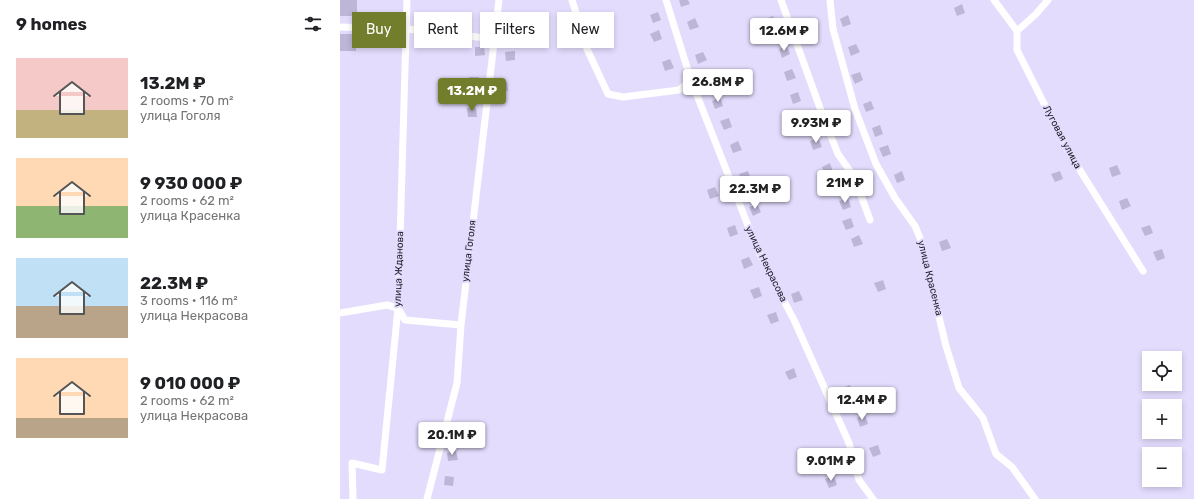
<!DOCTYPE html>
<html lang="en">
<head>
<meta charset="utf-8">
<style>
	:root { --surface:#fff; --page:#f6f6f6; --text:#202124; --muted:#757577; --accent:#727e2b }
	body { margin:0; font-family:Rubik,sans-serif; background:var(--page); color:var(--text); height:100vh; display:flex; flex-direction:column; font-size:15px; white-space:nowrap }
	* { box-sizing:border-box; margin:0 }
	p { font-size:13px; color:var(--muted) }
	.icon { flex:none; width:22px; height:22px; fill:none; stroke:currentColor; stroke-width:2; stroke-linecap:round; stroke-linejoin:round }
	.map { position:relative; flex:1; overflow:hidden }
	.side { display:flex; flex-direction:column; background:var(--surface); width:340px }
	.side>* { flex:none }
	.hud { position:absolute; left:12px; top:12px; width:380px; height:36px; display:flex; gap:8px }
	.controls { position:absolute; left:802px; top:351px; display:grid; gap:8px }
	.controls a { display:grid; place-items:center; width:40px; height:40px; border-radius:0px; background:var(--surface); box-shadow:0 2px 6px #0003; font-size:20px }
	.price { position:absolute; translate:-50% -34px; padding:0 9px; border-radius:4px; background:#fff; color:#222; font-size:13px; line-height:26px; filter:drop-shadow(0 1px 2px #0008) }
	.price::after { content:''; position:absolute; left:50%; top:24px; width:12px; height:9px; margin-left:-6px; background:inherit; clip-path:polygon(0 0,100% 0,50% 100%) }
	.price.selected { background:var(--accent); color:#fff }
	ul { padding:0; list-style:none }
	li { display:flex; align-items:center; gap:12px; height:100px; padding:0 16px }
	li span { display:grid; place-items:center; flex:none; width:112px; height:80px; border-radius:0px; color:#555 }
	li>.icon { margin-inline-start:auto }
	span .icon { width:48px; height:48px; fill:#fffc; stroke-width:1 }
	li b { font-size:17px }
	h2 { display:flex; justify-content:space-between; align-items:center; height:48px; padding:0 16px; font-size:17px }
	.tag { padding:0 14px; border-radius:0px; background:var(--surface); box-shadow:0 2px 6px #0003; font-size:14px; line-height:36px }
	.tag.selected { background:var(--accent); color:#fff }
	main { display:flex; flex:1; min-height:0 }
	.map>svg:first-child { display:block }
</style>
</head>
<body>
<main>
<section class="side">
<h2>9 homes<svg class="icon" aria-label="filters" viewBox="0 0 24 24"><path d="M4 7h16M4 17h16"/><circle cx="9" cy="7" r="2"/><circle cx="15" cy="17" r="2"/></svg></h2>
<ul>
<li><span style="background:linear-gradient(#f6c9c9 65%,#c2b280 0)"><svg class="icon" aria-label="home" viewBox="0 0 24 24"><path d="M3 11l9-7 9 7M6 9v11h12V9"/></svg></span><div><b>13.2M ₽</b><p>2 rooms · 70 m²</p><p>улица Гоголя</p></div></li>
<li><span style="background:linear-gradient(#ffd9b3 60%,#8fb573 0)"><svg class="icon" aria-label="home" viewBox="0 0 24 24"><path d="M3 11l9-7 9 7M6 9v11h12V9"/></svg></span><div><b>9 930 000 ₽</b><p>2 rooms · 62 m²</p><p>улица Красенка</p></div></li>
<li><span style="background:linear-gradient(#bfe0f5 60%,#b9a48a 0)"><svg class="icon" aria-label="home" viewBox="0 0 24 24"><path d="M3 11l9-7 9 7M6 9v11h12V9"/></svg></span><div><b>22.3M ₽</b><p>3 rooms · 116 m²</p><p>улица Некрасова</p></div></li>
<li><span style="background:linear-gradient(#ffd9b3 75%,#b9a48a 0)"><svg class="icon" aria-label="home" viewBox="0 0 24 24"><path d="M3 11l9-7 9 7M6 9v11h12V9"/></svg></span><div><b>9 010 000 ₽</b><p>2 rooms · 62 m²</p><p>улица Некрасова</p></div></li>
</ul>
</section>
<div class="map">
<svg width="854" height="499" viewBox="0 0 854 499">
	<rect width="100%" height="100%" fill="#e4dcfd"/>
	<!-- building -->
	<path fill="#beb6d6" d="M0,0H17V16H0Z
		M339,0H348L350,4L341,7Z
		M622,4L625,13L617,16L614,8Z
		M318,12L321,20L313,23L310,15Z
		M167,14H176L177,22L167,23Z
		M508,15L511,24L503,27L500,19Z
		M433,16L436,25L428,28L425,19Z
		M355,18L359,27L350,30L347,22Z
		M319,30L322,39L314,42L310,34Z
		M0,34H16V51H0Z
		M516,44L520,52L511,56L508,47Z
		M447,46L450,54L442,58L439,49Z
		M135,47H144L145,55L135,56Z
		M175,51V60L166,61L165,52Z
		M363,52L367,60L358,64L355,55Z
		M330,59L334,68L325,71L322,62Z
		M452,69L456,78L447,81L444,72Z
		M520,72L523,80L515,84L511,75Z
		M374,76L377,85L369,88L365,79Z
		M129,77H139V86H130Z
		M158,82H167L168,91H159Z
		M458,92L461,101L453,104L450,95Z
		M380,97L383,106L375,109L372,101Z
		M531,101L534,109L526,112L523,104Z
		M127,108H136L137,117H128Z
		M389,118L392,127L384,130L380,121Z
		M540,125L543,134L535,137L532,128Z
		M478,138L482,147L473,150L470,141Z
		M398,141L402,150L393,153L390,145Z
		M548,145L551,154L543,157L539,148Z
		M490,163L493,172L485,175L482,167Z
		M777,165L781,174L772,177L769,168Z
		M408,171L411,179L403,182L399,174Z
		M562,171L565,180L557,183L554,175Z
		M720,171L723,179L715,182L711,174Z
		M375,187L379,196L370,199L367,190Z
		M508,198L511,207L503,210L499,201Z
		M787,198L791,206L782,210L779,201Z
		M417,204L421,212L413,216L409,207Z
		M511,218L514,227L506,230L502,221Z
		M395,225L398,234L390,237L387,228Z
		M810,225L813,233L805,236L801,228Z
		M519,235L523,244L514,247L511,239Z
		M607,239L611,248L602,251L599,242Z
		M822,249L825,258L817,261L813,252Z
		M409,257L413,265L404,269L401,260Z
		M543,280L546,289L538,292L534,283Z
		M419,287L422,296L414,299L410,290Z
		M459,291L463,300L454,303L451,294Z
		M436,312L439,321L431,324L427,315Z
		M454,368L457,377L449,380L445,372Z
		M510,385L513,394L505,397L501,388Z
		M525,415L528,424L520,427L517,418Z
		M538,445L541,454L533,457L529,448Z
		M116,451L118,460L108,461L107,453Z
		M105,476L114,477L113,486L104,485Z
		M494,476L497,485L489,488L485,479Z"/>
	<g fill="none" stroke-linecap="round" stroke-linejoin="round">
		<!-- street -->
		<path stroke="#fff" stroke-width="7" d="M232,0L247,49L268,94L283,97L339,90L351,80
			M326,0L351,80L418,251L455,322L509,443L519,480L533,499
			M441,0L484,119L498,154L510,171L522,198L530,220
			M490,0L493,29L515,109L536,164L555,198L575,226L580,238L606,346L619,388L643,418L656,454L672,467L695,499
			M654,0L677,31V50L728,151L803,271
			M0,27L66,29L155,39
			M677,31L696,14L708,0
			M0,313L47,305L58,308L65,320L121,325
			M13,499L12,463L42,470L58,308L67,0
			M87,499L117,383L121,325L159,0"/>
	</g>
	<g text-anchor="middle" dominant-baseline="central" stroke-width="4" stroke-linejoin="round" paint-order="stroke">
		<!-- street labels -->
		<g font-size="10" fill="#201d29" stroke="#e4dcfd">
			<text transform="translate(722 137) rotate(62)">Луговая улица</text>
			<text transform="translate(129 251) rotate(-83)">улица Гоголя</text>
			<text transform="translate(426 264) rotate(64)">улица Некрасова</text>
			<text transform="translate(59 269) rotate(-88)">улица Жданова</text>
			<text transform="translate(590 278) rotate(76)">улица Красенка</text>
		</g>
	</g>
</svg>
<div class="controls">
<a><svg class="icon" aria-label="locate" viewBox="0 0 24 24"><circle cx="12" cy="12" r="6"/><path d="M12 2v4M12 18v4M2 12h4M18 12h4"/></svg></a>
<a>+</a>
<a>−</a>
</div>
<b class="price" style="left:444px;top:52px">12.6M ₽</b>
<b class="price" style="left:378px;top:103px">26.8M ₽</b>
<b class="price selected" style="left:132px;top:112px">13.2M ₽</b>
<b class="price" style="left:476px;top:144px">9.93M ₽</b>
<b class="price" style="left:505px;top:204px">21M ₽</b>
<b class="price" style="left:415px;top:210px">22.3M ₽</b>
<b class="price" style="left:522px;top:421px">12.4M ₽</b>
<b class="price" style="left:112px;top:456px">20.1M ₽</b>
<b class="price" style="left:491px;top:482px">9.01M ₽</b>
<div class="hud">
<a class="tag selected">Buy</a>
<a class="tag">Rent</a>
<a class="tag">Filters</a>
<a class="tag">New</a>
</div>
</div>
</main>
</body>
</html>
